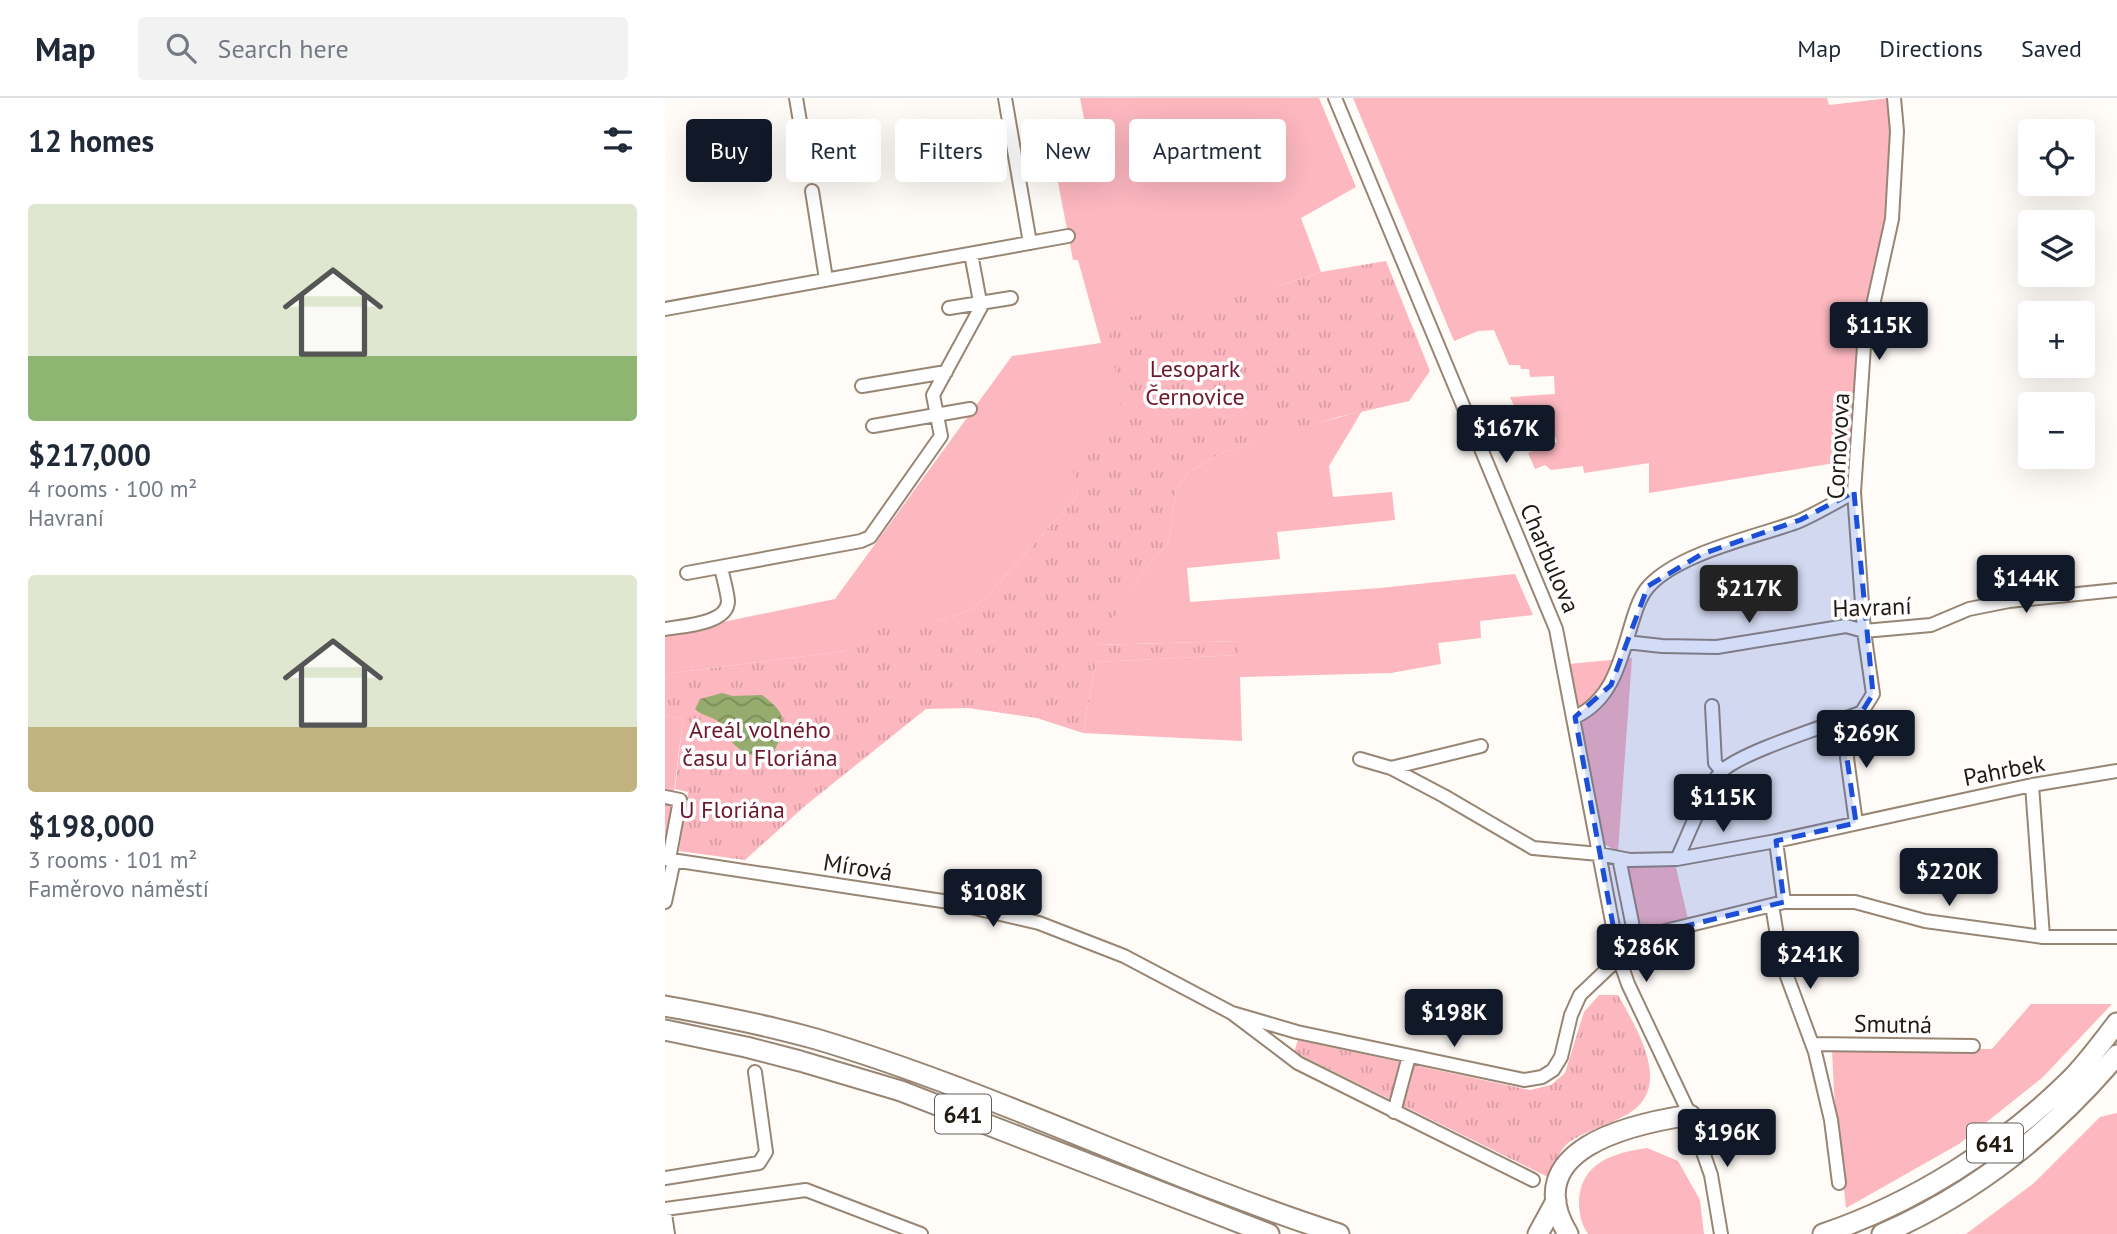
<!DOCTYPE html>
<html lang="en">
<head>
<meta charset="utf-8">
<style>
	:root { --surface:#fff; --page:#f2f2f3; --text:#1f2937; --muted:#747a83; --line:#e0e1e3; --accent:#111827 }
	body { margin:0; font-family:"PT Sans",sans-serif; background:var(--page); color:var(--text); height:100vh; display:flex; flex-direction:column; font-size:26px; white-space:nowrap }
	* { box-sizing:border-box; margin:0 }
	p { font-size:23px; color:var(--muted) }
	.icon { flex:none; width:38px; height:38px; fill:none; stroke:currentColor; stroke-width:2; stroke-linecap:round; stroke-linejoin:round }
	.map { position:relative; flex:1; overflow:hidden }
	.sheet { display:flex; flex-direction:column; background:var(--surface); width:665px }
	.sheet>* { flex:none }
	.hud { position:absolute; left:21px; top:21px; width:665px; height:63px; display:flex; gap:14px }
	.controls { position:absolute; left:1353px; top:21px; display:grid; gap:14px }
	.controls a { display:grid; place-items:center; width:77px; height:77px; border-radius:7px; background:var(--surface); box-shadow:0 7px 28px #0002; font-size:35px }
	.price { position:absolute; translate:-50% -60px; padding:0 16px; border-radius:7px; background:var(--accent); color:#fff; font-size:23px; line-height:46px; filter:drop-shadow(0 2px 4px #0008) }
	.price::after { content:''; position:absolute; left:50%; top:42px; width:21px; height:16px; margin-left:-10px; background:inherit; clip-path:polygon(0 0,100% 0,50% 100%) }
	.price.on { background:#222; color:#fff }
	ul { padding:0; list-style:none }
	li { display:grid; align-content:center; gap:14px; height:371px; padding:0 28px }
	li span { display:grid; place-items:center; height:217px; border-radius:7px; color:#555 }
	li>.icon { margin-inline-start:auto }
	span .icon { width:126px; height:126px; fill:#fffc; stroke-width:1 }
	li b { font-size:30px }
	h2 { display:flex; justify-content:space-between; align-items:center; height:84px; padding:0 28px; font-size:30px }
	.pill { padding:0 24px; border-radius:7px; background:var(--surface); box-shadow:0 7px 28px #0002; font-size:24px; line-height:63px }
	.pill.on { background:var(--accent); color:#fff }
	header { display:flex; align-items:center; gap:42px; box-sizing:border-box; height:98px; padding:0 35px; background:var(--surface); border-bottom:2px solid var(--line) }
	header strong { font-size:33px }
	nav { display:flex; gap:38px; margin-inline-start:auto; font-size:24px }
	.search { width:490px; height:63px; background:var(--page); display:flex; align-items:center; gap:18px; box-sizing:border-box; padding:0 24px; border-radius:7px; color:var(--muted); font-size:26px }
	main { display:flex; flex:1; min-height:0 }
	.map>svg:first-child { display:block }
</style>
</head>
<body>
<header>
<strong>Map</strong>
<div class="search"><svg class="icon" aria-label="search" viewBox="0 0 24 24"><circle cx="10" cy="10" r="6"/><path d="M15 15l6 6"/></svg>Search here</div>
<nav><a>Map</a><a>Directions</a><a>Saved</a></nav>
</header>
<main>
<section class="sheet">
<h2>12 homes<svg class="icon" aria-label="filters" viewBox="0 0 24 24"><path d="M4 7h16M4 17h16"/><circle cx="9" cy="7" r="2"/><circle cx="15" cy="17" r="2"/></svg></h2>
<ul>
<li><span style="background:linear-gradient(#dfe7d0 70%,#8fb573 0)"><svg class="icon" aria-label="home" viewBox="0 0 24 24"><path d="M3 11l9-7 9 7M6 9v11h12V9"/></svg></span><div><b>$217,000</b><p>4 rooms · 100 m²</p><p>Havraní</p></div></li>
<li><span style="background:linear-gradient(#dfe7d0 70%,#c2b280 0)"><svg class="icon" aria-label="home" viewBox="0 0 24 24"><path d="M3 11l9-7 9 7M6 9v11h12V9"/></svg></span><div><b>$198,000</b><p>3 rooms · 101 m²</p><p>Faměrovo náměstí</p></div></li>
</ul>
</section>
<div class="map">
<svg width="1452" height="1136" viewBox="0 0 1452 1136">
	<defs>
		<pattern id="park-tufts" width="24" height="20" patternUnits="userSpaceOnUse" patternTransform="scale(1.75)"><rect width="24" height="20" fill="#fcb7bf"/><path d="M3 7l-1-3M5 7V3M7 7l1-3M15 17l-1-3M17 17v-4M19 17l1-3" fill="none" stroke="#d89da3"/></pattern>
		<pattern id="water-waves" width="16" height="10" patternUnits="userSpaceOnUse" patternTransform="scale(1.75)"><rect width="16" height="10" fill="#96ac6e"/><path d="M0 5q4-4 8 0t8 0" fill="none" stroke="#7a8b59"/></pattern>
	</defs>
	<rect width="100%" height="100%" fill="#fffbf7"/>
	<!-- green -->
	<path fill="#fcb7bf" d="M415,0H654L691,89L636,120L656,174L611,189L458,319L408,370L413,397L323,497L306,512L278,522L252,526L181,553L7,575L0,580V536L170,501L347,258L436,245L413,162H408L385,43L422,36Z
		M688,0H1162L1164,7L1225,0L1227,36L1224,91L1188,362L984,395V365L919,375L918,368L886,372L880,367L870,371L863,355L892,344L880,310L854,319L845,299L890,296L889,278L865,279L864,271H856L855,267H844L829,232L813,233L789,243Z
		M697,313L664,368L668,399L727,394L730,422L612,434L615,461L522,470L525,504L715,490L850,476L868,517L815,523L816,540L773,545L776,566L726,575L575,579L577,643L418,635L431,564L574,557L573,543L430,547L477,475L504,444L511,392L523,375L556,355L631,331Z
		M967,560L953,754L938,745L904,566Z
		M0,617L18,621L2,751H0Z
		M958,763L1010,765L1023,821L972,830Z
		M1366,906H1447L1378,979L1294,1046L1181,1110L1169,994L1167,951H1327Z
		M1452,1015V1136H1301L1369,1085L1435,1019Z
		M982,1050L1013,1063L1035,1102L1039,1136H923C916,1125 915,1119 914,1106C914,1065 948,1055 982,1050Z"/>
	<!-- park -->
	<path fill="url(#park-tufts)" d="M721,163L765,273L744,303L673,319L556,355L523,375L511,392L504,444L477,475L431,547L574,543V557L431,564L418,635L372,620L303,610L261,611L141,707L80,762L14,753L23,694L10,691L18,621L0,617V580L7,575L181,553L198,529L278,522L306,512L323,497L413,397L407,370L457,319L443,224L611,189L656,174Z
		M934,897H953C970,928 1008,986 966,1014C950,1025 916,1034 902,1046C894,1053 888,1069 883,1079L629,954L633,942L865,992L886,987L900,975L919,914Z"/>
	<!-- water -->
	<path fill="url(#water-waves)" d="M57,595L68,598L97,597C117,612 123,620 113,645C110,651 109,655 105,660C91,660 71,653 64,640C59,633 59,626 51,622C43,617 37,618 30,611L35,601Z"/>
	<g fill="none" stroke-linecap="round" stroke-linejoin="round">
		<!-- minor casing -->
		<g stroke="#988674" stroke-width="16">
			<path id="minor" d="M131,0L140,53
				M340,0L365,145
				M670,0L891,531L954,860L963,886L1025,1017L1046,1077L1056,1136
				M147,93L161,181
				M284,210L346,200
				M0,211L403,138
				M197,288L281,274
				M208,328L305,311
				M22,475L196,443L205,439L276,338L268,297L316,209L306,156
				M0,531C17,528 63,526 63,503C62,492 58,480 56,469
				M961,544L997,548L1052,549L1181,528L1199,533L1266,527L1304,511L1344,503L1452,492
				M1047,608L1050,665L1057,673
				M910,619C949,601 956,559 968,521C971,511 976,496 984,488C1014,455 1090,439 1132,424C1151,416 1171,404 1189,394
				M695,661L726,670L779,698L868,750L934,756L965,762L1012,761L1111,743L1367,687L1452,673
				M726,670L816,648
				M1367,687L1378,839
				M0,699L15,702L4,761
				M1191,725L1182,660L1185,633L1208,596L1199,533L1189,394L1199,248L1227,121L1232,33L1229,0
				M1111,743L1119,804
				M954,760L972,849
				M0,761L284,804L374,825L459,858L567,915L633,965L868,1082
				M1012,761C1022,740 1041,690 1056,674C1075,654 1165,627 1195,615
				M0,804L9,762
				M1107,807L1116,862L1150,954L1166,1022L1174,1085
				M567,915L632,934L859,982L877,979L888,972L896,959L906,917L915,897L954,860L996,834L1119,804H1190L1260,823L1378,839H1452
				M1147,946L1308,948
				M729,1014L744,958
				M0,1080L94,1065L101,1054L90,974
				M0,1111L141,1092L256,1136
				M0,1116L3,1136"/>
		</g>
		<!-- highway casing -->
		<g stroke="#988674" stroke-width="23">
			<path id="highway" d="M0,908C51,917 101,927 151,941C329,994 497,1079 674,1136
				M0,932L81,949L135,963L236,993L604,1136
				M873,1136L891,1103
				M903,1136C852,1051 966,1026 1025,1017
				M1158,1136C1249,1105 1336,1050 1405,982C1422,965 1437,944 1452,925
				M1217,1136C1309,1096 1388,1033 1452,957"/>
		</g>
		<!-- minor -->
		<use href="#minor" stroke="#fff" stroke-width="12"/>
		<!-- highway -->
		<use href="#highway" stroke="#fff" stroke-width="19"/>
	</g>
	<!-- marked area -->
	<path fill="#1d4ed8" fill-opacity="0.2" stroke="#1d4ed8" stroke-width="5" stroke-dasharray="14 9" stroke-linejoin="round" d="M1189,394L1208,596L1185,633L1182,660L1191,725L1111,743L1119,804L996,834L954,860L910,619L946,587L983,488L1037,456L1135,422Z"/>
	<g text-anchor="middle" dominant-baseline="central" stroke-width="7" stroke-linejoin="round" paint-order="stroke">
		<!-- shield labels -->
		<g fill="#fff" stroke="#635f59" stroke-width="2">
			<rect x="270" y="996.5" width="56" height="39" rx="5"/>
			<rect x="1302" y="1025.5" width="56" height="39" rx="5"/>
		</g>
		<g font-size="23" font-weight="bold" fill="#201a12">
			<text x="298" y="1016">641</text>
			<text x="1330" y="1045">641</text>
		</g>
		<!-- park labels -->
		<g font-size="24" fill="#6e192e" stroke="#fff">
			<text x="530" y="270">Lesopark<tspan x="530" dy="28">Černovice</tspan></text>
			<text x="95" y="631">Areál volného<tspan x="95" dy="28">času u Floriána</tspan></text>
			<text x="67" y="711">U Floriána</text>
		</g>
		<!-- street labels -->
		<g font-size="24" fill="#201a12" stroke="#fff">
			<text transform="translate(1173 348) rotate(-87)">Cornovova</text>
			<text transform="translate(885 460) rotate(67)">Charbulova</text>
			<text transform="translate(1207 509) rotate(-2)">Havraní</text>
			<text transform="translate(1339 672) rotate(-11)">Pahrbek</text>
			<text transform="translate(193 769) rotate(9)">Mírová</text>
			<text transform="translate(1228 926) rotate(1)">Smutná</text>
		</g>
	</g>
</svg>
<div class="controls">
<a><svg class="icon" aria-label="locate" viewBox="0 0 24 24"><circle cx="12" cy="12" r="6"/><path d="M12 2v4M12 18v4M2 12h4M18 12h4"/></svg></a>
<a><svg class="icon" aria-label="layers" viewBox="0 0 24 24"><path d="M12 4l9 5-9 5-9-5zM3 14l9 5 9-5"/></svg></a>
<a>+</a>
<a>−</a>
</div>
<b class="price" style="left:1214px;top:264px">$115K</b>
<b class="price" style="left:841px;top:367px">$167K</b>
<b class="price" style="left:1361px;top:517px">$144K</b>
<b class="price on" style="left:1084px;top:527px">$217K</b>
<b class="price" style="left:1201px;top:672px">$269K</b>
<b class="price" style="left:1058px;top:736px">$115K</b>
<b class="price" style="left:1284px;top:810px">$220K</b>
<b class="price" style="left:328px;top:831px">$108K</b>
<b class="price" style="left:981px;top:886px">$286K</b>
<b class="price" style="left:1145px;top:893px">$241K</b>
<b class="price" style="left:789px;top:951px">$198K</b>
<b class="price" style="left:1062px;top:1071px">$196K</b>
<div class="hud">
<a class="pill on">Buy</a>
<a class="pill">Rent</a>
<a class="pill">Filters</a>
<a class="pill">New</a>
<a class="pill">Apartment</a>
</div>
</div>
</main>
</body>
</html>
